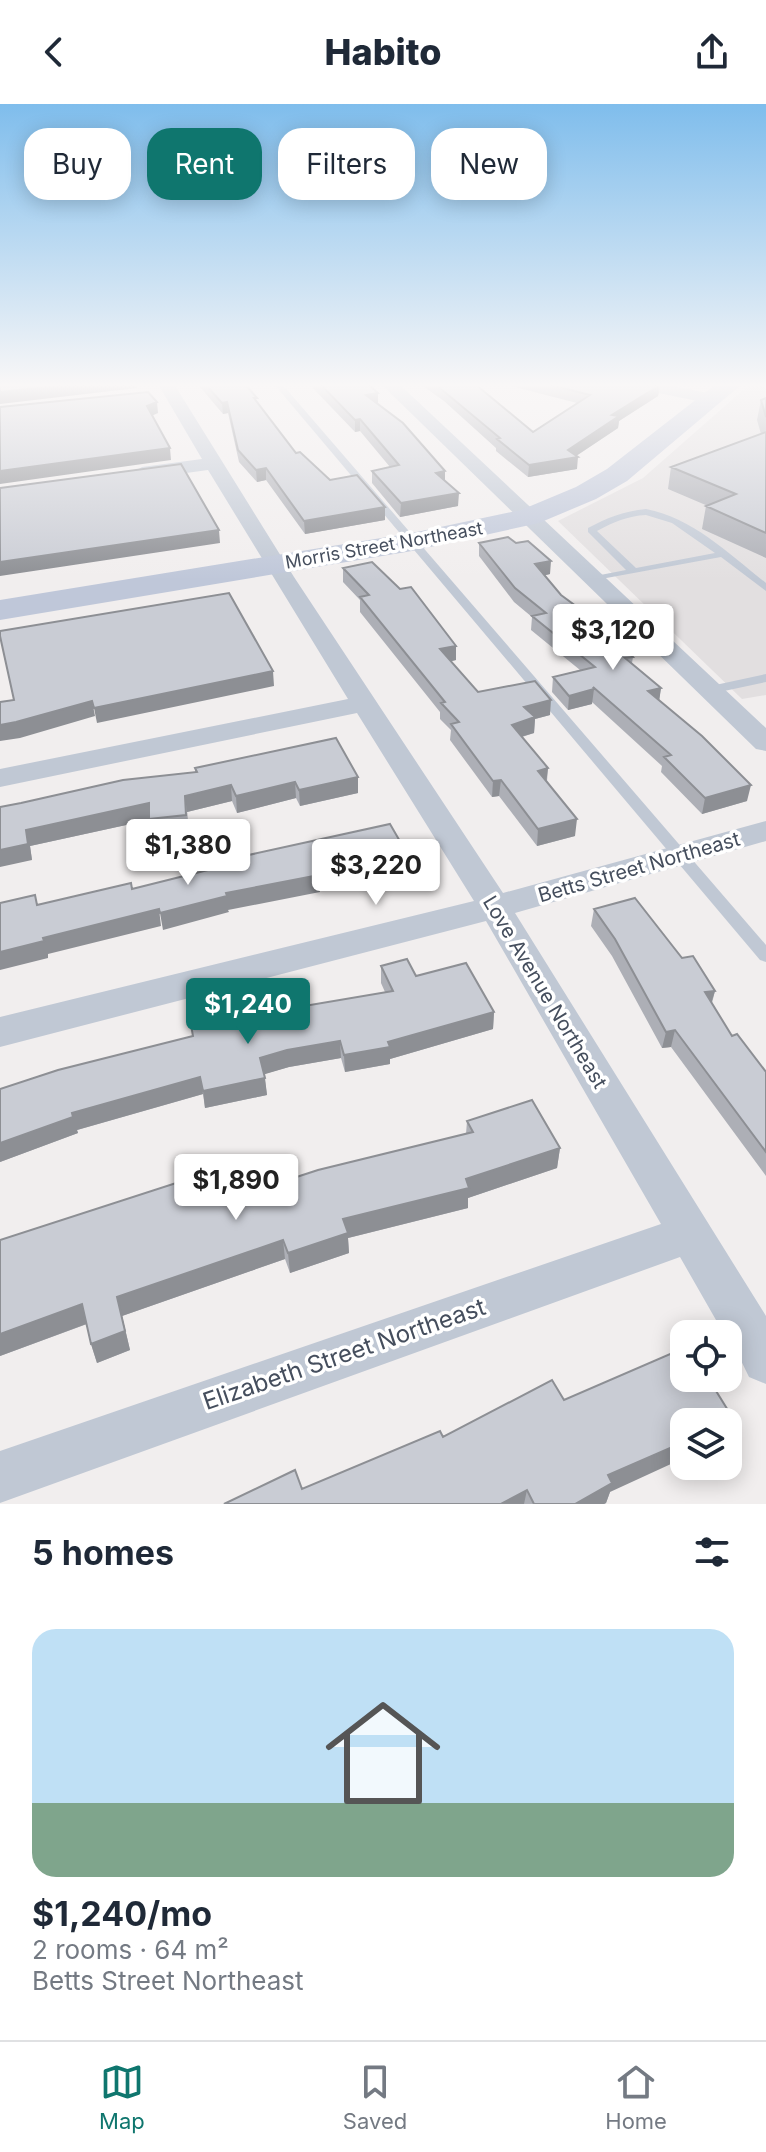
<!DOCTYPE html>
<html lang="en">
<head>
<meta charset="utf-8">
<style>
	:root { --surface:#fff; --page:#f2f2f3; --text:#1f2937; --muted:#747a83; --line:#e0e1e3; --accent:#0f766e }
	body { margin:0; font-family:Inter,sans-serif; background:var(--page); color:var(--text); height:100vh; display:flex; flex-direction:column; font-size:30px; white-space:nowrap }
	* { box-sizing:border-box; margin:0 }
	p { font-size:26px; color:var(--muted) }
	.icon { flex:none; width:44px; height:44px; fill:none; stroke:currentColor; stroke-width:2; stroke-linecap:round; stroke-linejoin:round }
	.map { position:relative; height:1400px; overflow:hidden }
	.drawer { display:flex; flex-direction:column; background:var(--surface); flex:1 }
	.drawer>* { flex:none }
	.top-card { position:absolute; left:24px; top:24px; width:718px; height:72px; display:flex; gap:16px }
	.buttons { position:absolute; left:670px; top:1216px; display:grid; gap:16px }
	.buttons a { display:grid; place-items:center; width:72px; height:72px; border-radius:16px; background:var(--surface); box-shadow:0 4px 20px #0003; font-size:40px }
	.price { position:absolute; translate:-50% -68px; padding:0 18px; border-radius:8px; background:#fff; color:#222; font-size:26px; line-height:52px; filter:drop-shadow(0 2px 4px #0008) }
	.price::after { content:''; position:absolute; left:50%; top:48px; width:24px; height:18px; margin-left:-12px; background:inherit; clip-path:polygon(0 0,100% 0,50% 100%) }
	.price.on { background:var(--accent); color:#fff }
	ul { padding:0; list-style:none }
	li { display:grid; align-content:center; gap:16px; height:424px; padding:0 32px }
	li+li { border-top:2px solid var(--line) }
	li span { display:grid; place-items:center; height:248px; border-radius:24px; color:#555 }
	li>.icon { margin-inline-start:auto }
	span .icon { width:144px; height:144px; fill:#fffc; stroke-width:1 }
	li b { font-size:34px }
	h2 { display:flex; justify-content:space-between; align-items:center; height:96px; padding:0 32px; font-size:34px }
	.tag { padding:0 28px; border-radius:24px; background:var(--surface); box-shadow:0 4px 20px #0003; font-size:28px; line-height:72px }
	.tag.on { background:var(--accent); color:#fff }
	header { display:flex; justify-content:space-between; align-items:center; height:104px; padding:0 32px; background:var(--surface); font-size:36px; font-weight:800 }
	.tab-bar { display:flex; justify-content:space-around; align-items:center; height:112px; border-top:2px solid var(--line); background:var(--surface); font-size:22px; color:var(--muted) }
	.tab-bar a { display:grid; justify-items:center; gap:4px }
	.tab-bar .on { color:var(--accent) }
	.map>svg:first-child { display:block }
</style>
</head>
<body>
<header><svg class="icon" aria-label="back" viewBox="0 0 24 24"><path d="M15 5l-7 7 7 7"/></svg>Habito<svg class="icon" aria-label="share" viewBox="0 0 24 24"><path d="M12 15V3M7 8l5-5 5 5M5 13v7h14v-7"/></svg></header>
<div class="map">
<svg width="766" height="1400" viewBox="0 0 766 1400">
	<rect width="100%" height="100%" fill="#f1eeee"/>
	<!-- education -->
	<path fill="#e2dfe0" d="M750,280H766V591L742,595L558,417L643,374Z"/>
	<g fill="none" stroke-linecap="round" stroke-linejoin="round">
		<!-- lane -->
		<path fill="#c0c8d4" fill-rule="evenodd" d="M274,280H282L766,841V858L760,856Z
			M646,405C693,414 729,450 766,479V487L721,453L590,477V473L626,466L588,428V424C607,414 624,407 646,405ZM646,411L672,419L715,449L636,464L597,427C614,418 627,412 646,411Z
			M766,570V578L710,590L704,586L706,583Z"/>
		<!-- street -->
		<path fill="#c0c8d4" fill-rule="evenodd" d="M158,280H174L294,473L503,789L766,717V737L515,809L766,1212V1280L749,1273L728,1230H724L680,1153L0,1399V1347L661,1120L486,817L0,943V913L474,797L357,609L0,683V665L348,595L208,366L142,375L132,369L142,363L202,355Z
			M381,280H399L766,624V647L756,645Z
			M631,280H663L718,291L721,295L712,300L639,285Z"/>
		<!-- secondary -->
		<path fill="#bfc7d9" fill-rule="evenodd" d="M716,280H742L627,377L596,395L539,419L412,447L0,516V496L412,429L521,406L576,383L607,365Z"/>
	</g>
	<!-- wall -->
	<path fill="#adafb6" d="M199,280H245L258,300L296,349L330,376L385,416L305,430L266,376L257,378L239,358L228,309L223,310L200,283Z
		M309,280H368L378,289V300L445,377L458,402L400,413L372,379V367L390,363L360,327L355,328Z
		M420,280H475L533,328L577,299L503,280L660,281L658,292L619,317L618,324L576,352L577,365L528,373L496,347V344L444,297Z
		M766,294V454L702,425L706,402H708L668,385L671,363L761,330L757,316L761,296Z
		M479,439L550,470L545,471L561,491L633,553L632,559L661,584L659,596L747,697L702,710L661,668L662,662L592,598V600L568,606L552,588L553,573L580,566L531,526L532,513L514,498L479,452Z
		M343,464L456,542V556L451,557L478,588L550,611L535,615L534,629L522,633L548,664L547,677L575,732L537,742L499,692L492,693L450,636L451,626L440,615V608L360,508V496L343,478Z
		M195,664L358,689L300,702L296,694L237,709L232,697L187,708L189,727L152,731L149,716L30,742L32,756L0,703L195,668Z
		M594,805L682,854L715,887L712,899L732,932L766,968V1072L671,943L662,944L612,852L591,822Z
		M381,862L416,872L494,908L493,925L390,955V960L345,968L341,954L289,963L264,970L267,991L205,1004L203,990L77,1026L78,1029L0,1058V985L385,888L381,879Z
		M467,1017L560,1044L557,1064L468,1094V1104L348,1134L349,1149L290,1169L285,1155L122,1212L130,1246L97,1259L91,1240L87,1220L0,1252V1136L217,1099L466,1030Z
		M443,1333L610,1388L606,1399L604,1400H224L302,1385Z"/>
	<!-- shaded-wall -->
	<path fill="#8d8f94" d="M73,280H136L137,284L0,300V288Z
		M660,281L658,292L619,317L618,324L573,354L578,353L577,365L528,373L529,361L568,346L612,311Z
		M378,289V301L366,291Z
		M157,298L158,309L149,313L147,302Z
		M227,298L228,309L223,310L222,299Z
		M360,315V327L355,328V316Z
		M170,344L171,356L0,380V367Z
		M266,364V376L257,378L256,366Z
		M445,367V380L436,369Z
		M459,389L458,402L400,413L401,399Z
		M385,403V416L305,430L304,417Z
		M219,426L220,439L0,472V458Z
		M551,457L550,470L534,474L535,460Z
		M456,542V556L440,560V545Z
		M273,567L274,582L97,619L94,604Z
		M661,584L659,598L648,587Z
		M594,585L592,600L568,606L569,592Z
		M551,596L550,611L535,615L534,629L510,636L512,621L524,603Z
		M92,597L95,612L20,634L0,637V621Z
		M548,664L546,680L538,667Z
		M358,673V689L300,702L299,686Z
		M501,676L499,692L492,693L493,677Z
		M295,678L296,694L237,709L236,692Z
		M231,681L232,697L187,708L189,727L185,692Z
		M751,681L747,697L702,710L705,694Z
		M149,699V716L30,742L32,756L0,763V746L26,726Z
		M577,715L575,732L537,742L538,725Z
		M405,746L404,762L319,781L320,788L228,806L229,808L163,826L160,809L226,789L317,765Z
		M159,805L161,822L48,850V854L0,866V848L43,834Z
		M715,887L710,903L705,888Z
		M494,908L493,925L390,955V960L345,968L344,951Z
		M675,926L671,943L662,944L666,928Z
		M340,937L341,954L289,963L262,971L260,954L287,946Z
		M200,973L203,990L77,1026L78,1029L0,1058V1039L72,1009Z
		M265,974L267,991L205,1004L203,987Z
		M560,1044L557,1064L468,1094V1104L348,1134L349,1149L290,1169L288,1149L343,1115Z
		M283,1136L285,1155L122,1212L130,1246L97,1259L91,1240L117,1193Z
		M82,1200L89,1219L0,1252V1230Z
		M734,1316L728,1329V1318Z
		M684,1338V1354L610,1388L606,1399L604,1400H575L608,1371Z
		M527,1386L524,1400H501Z"/>
	<!-- building -->
	<path fill="#c9ccd4" stroke="#8d8f94" stroke-width="2" d="M0,280H73L0,288Z
		M205,280H245L257,294H254L296,349L300,348L330,376L357,371L385,403L304,417L266,364L256,366L238,346L227,298L222,299Z
		M320,280H368L378,289L366,291L403,319L445,367L436,369L459,389L401,399L372,367L399,361L360,315L355,316Z
		M435,280H475L533,328L590,291L547,280L660,281L612,311L619,312L568,346L578,353L529,361L497,335L500,334Z
		M148,288L157,298L147,302L170,344L0,367V303Z
		M766,294V313L761,296Z
		M766,328V429L706,402L736,390L671,363Z
		M181,360L219,426L0,458V384Z
		M508,433L516,439L528,437L551,457L535,460L561,491L603,522L633,553L625,554L661,584L648,587L702,632L751,681L705,694L664,653L671,651L593,583L594,585L569,592L553,573L595,563L532,512L546,509L515,484L479,439Z
		M372,458L400,485L411,483L456,542L440,545L478,588L535,577L551,596L524,603L535,613L512,621L548,664L538,667L577,715L538,725L501,676L493,677L451,620L459,618L441,599L445,598L360,493L369,491L343,464Z
		M229,489L273,567L94,604L92,597L16,618L0,621V598L14,596L0,532V527Z
		M336,634L358,673L299,686L295,678L236,692L231,681L185,692L186,711L149,715V699L26,726L28,740L0,746V703L21,699L123,676L197,668L195,664Z
		M390,720L405,746L317,765L319,771L226,789L227,792L160,809L159,805L43,834L44,837L0,848V799L35,791L37,801L131,779L132,785L236,759L235,754Z
		M635,794L682,854L693,852L715,887L705,888L732,932L737,930L766,968V1048L675,926L666,928L615,835L594,805Z
		M407,855L416,872L466,859L494,908L388,938L390,943L344,951L340,937L287,946L260,954L265,974L203,987L200,973L72,1009L73,1013L0,1039V985L58,966L193,932L191,921L393,887L381,862Z
		M532,996L560,1044L466,1075L469,1084L343,1115L348,1129L288,1149L283,1136L117,1193L125,1227L91,1240L82,1200L0,1230V1136L207,1069L217,1099L318,1066L473,1028L467,1017Z
		M684,1244V1274H708L734,1316L728,1318H684V1338L608,1371L612,1379L575,1400H534L527,1386L501,1400H224L295,1366L302,1385L440,1327L443,1333L552,1276L564,1296Z"/>
	<!-- sky -->
	<linearGradient id="sky" x2="0" y2="1"><stop stop-color="#7fbdec"/><stop offset="0.59" stop-color="#f9f7f7"/><stop offset="1" stop-color="#f9f7f7" stop-opacity="0"/></linearGradient>
	<rect width="766" height="476" fill="url(#sky)"/>
	<g text-anchor="middle" dominant-baseline="central" stroke-width="7" stroke-linejoin="round" paint-order="stroke">
		<!-- far-street labels -->
		<g font-size="18" fill="#454e5d" stroke="#fff">
			<text transform="translate(384 441) rotate(-10)">Morris Street Northeast</text>
		</g>
		<!-- street labels -->
		<g font-size="20" fill="#454e5d" stroke="#fff">
			<text transform="translate(639 763) rotate(-16)">Betts Street Northeast</text>
			<text transform="translate(545 888) rotate(59)">Love Avenue Northeast</text>
		</g>
		<!-- near-street labels -->
		<g font-size="24" fill="#454e5d" stroke="#fff">
			<text transform="translate(344 1250) rotate(-19)">Elizabeth Street Northeast</text>
		</g>
	</g>
</svg>
<div class="buttons">
<a><svg class="icon" aria-label="locate" viewBox="0 0 24 24"><circle cx="12" cy="12" r="6"/><path d="M12 2v4M12 18v4M2 12h4M18 12h4"/></svg></a>
<a><svg class="icon" aria-label="layers" viewBox="0 0 24 24"><path d="M12 4l9 5-9 5-9-5zM3 14l9 5 9-5"/></svg></a>
</div>
<b class="price" style="left:613px;top:568px">$3,120</b>
<b class="price" style="left:188px;top:783px">$1,380</b>
<b class="price" style="left:376px;top:803px">$3,220</b>
<b class="price on" style="left:248px;top:942px">$1,240</b>
<b class="price" style="left:236px;top:1118px">$1,890</b>
<div class="top-card">
<a class="tag">Buy</a>
<a class="tag on">Rent</a>
<a class="tag">Filters</a>
<a class="tag">New</a>
</div>
</div>
<section class="drawer">
<h2>5 homes<svg class="icon" aria-label="filters" viewBox="0 0 24 24"><path d="M4 7h16M4 17h16"/><circle cx="9" cy="7" r="2"/><circle cx="15" cy="17" r="2"/></svg></h2>
<ul>
<li><span style="background:linear-gradient(#bfe0f5 70%,#7fa58c 0)"><svg class="icon" aria-label="home" viewBox="0 0 24 24"><path d="M3 11l9-7 9 7M6 9v11h12V9"/></svg></span><div><b>$1,240/mo</b><p>2 rooms · 64 m²</p><p>Betts Street Northeast</p></div></li>
</ul>
</section>
<nav class="tab-bar">
<a class="on"><svg class="icon" aria-label="map" viewBox="0 0 24 24"><path d="M3 6l6-2 6 2 6-2v14l-6 2-6-2-6 2zM9 4v14M15 6v14"/></svg>Map</a>
<a><svg class="icon" aria-label="saved" viewBox="0 0 24 24"><path d="M7 4h10v16l-5-4-5 4z"/></svg>Saved</a>
<a><svg class="icon" aria-label="home" viewBox="0 0 24 24"><path d="M3 11l9-7 9 7M6 9v11h12V9"/></svg>Home</a>
</nav>
</body>
</html>
